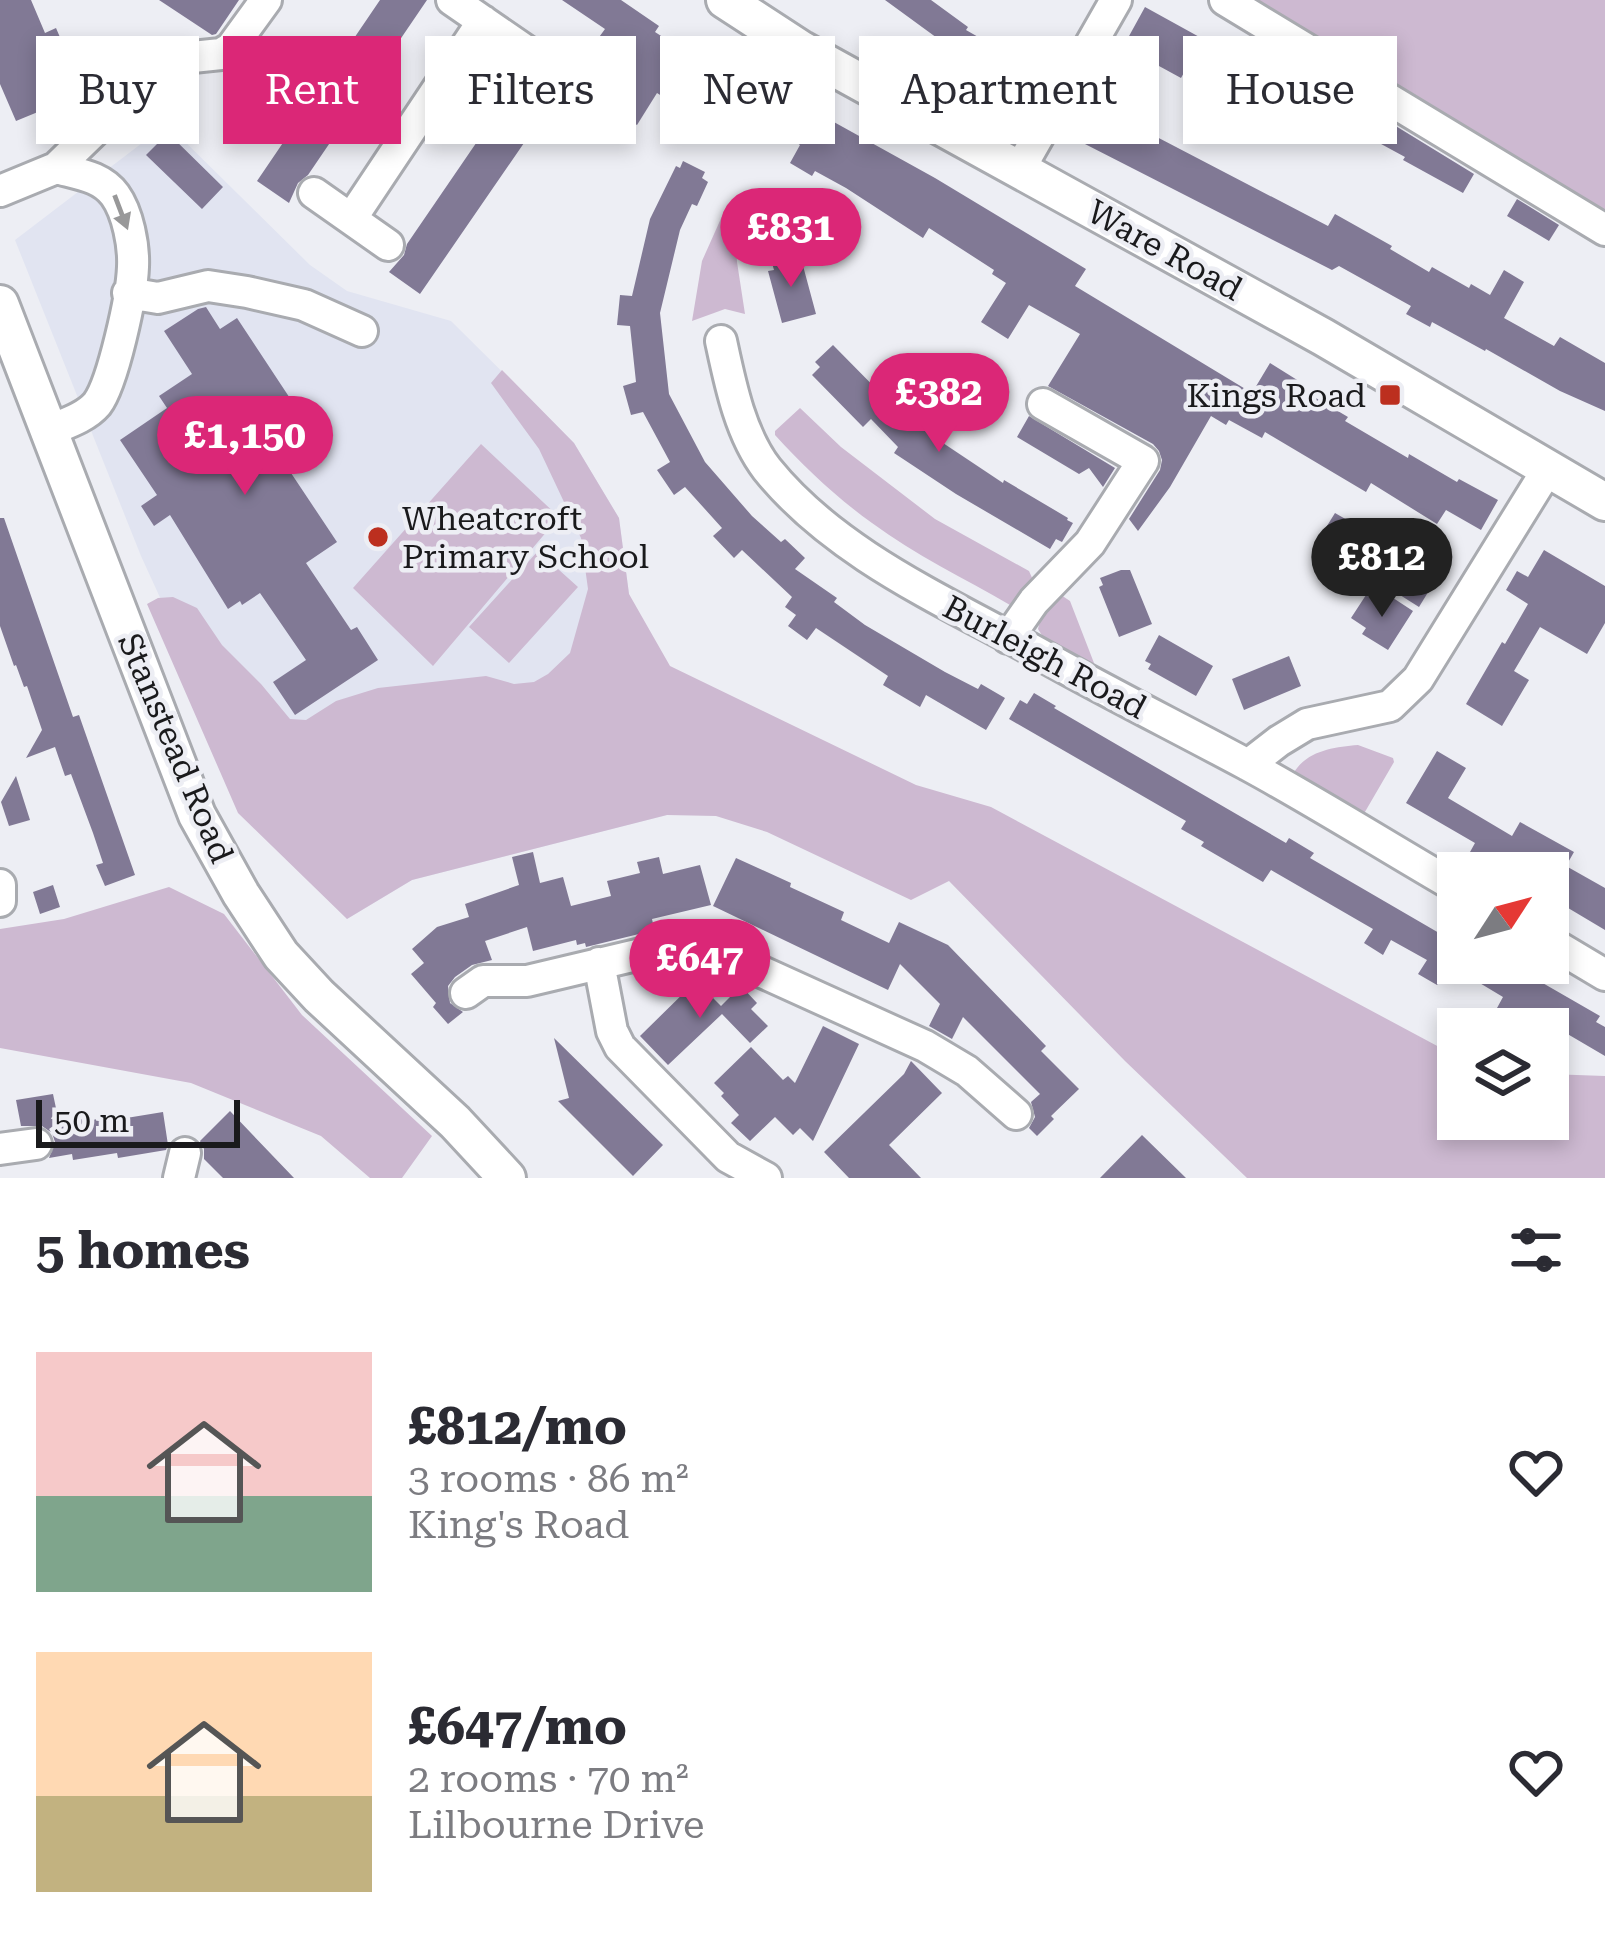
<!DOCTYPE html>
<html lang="en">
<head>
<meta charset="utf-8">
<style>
	:root { --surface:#fff; --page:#f7f7f7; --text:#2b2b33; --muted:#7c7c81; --accent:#db2777 }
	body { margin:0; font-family:"Roboto Serif",serif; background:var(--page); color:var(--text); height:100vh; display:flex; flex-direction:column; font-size:45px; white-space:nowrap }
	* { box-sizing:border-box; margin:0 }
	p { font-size:39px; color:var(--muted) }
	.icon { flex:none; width:66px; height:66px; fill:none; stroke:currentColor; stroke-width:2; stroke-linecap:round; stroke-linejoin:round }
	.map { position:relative; height:1178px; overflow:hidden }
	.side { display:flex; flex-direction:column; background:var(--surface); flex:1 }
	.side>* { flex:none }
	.top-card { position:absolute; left:36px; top:36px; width:1533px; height:108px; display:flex; gap:24px }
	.needle { width:78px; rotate:54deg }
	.buttons { position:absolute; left:1437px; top:852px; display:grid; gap:24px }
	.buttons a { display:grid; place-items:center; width:132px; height:132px; border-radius:0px; background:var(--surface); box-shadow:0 6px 18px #0003; font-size:60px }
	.scale { position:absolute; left:36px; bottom:30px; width:204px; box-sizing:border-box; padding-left:12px; border:6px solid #1a1a1c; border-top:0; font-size:33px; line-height:42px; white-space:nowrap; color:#1a1a1c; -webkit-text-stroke:9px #edeef4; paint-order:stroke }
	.price { position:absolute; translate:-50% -102px; padding:0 27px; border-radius:42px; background:var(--accent); color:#fff; font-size:39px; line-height:78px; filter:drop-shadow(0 3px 6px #0008) }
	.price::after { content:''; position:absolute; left:50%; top:72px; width:36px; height:27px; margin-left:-18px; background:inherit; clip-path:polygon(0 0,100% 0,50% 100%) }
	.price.current { background:#222; color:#fff }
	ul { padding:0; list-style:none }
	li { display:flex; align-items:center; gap:36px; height:300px; padding:0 36px }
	li span { display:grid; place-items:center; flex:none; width:336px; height:240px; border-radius:0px; color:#555 }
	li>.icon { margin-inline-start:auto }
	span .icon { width:144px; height:144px; fill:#fffc; stroke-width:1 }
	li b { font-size:51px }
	h2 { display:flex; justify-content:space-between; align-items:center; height:144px; padding:0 36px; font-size:51px }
	.tag { padding:0 42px; border-radius:0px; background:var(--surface); box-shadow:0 6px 18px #0003; font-size:42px; line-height:108px }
	.tag.current { background:var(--accent); color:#fff }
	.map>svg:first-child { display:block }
</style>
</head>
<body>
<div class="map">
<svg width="1605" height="1178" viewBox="0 0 1605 1178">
	<rect width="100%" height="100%" fill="#edeef4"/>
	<!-- built -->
	<path fill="#e1e4f1" d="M167,124L310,265L347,291L451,321L574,443L619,518L629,594L667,815L412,880L347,919L303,841L234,759L141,556L15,240Z"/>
	<!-- green -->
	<path fill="#cdb9d1" d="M1246,0H1605V217Z
		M733,204L737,262L745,314L725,309L692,321L702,261L727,205Z
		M502,370L574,443L619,518L629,594L670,666L916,785L991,807L1441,1048L1458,1052V1119H1548V1074L1605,1076V1178H1247L1125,1061L949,881L911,900L767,832L716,816L667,815L412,880L347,919L238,813L147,604L158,598L173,597L197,608L222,645L261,684L290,719L306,720L336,701L378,688L486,676L514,684L534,682L548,674L570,653L588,589L581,538L539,449L491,383Z
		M800,408L841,447L935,519L1029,571L1033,580L1019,599L1010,605C964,578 915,555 872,523C837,498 804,467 775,435V431Z
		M481,444L559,517L433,666L353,588Z
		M538,551L578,587L509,663L469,627Z
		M1061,595L1070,601L1094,663L1091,664L1043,637L1038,629L1042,613Z
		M1358,745L1393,758L1394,762L1362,817L1293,774C1306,751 1333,747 1358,745Z
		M169,887L224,914L302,1015L432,1136L402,1178H370L321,1136L191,1083L0,1048V929L64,919Z"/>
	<!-- building -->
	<path fill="#817995" d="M0,0H31L45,33L56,28L84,93L16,121L0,84Z
		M159,0H239L216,34L212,35Z
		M380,0H427L308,175L298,183L289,203L257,181Z
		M562,0H621L659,26L655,32L746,91L728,118L712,108L703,122L657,93L637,125L607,106L600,117L578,103L613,51L597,40L605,29Z
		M885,0H931L968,27L966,30L1020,61L1034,38L1054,49L1023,104L952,65L959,54Z
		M1145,7L1203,39L1181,78L1159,66L1132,115L1156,127L1153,135L1328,226L1335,214L1392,246L1390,249L1429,272L1432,267L1469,288L1471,284L1490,295L1504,270L1524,282L1504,318L1554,346L1560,337L1605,363V411L1560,391L1486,349L1485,351L1432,322L1430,327L1406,314L1411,306L1339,266L1332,270L1083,143L1099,111L1107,115L1140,56L1123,47Z
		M1294,65L1325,84L1316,100L1284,82Z
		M524,73L557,95L420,294L389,272L404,255L407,244Z
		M1337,90L1474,174L1463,193L1403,160L1405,157L1324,113Z
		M814,111L935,178L1086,269L1075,286L1252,393L1270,363L1302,383L1299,388L1348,417L1345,421L1408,458L1409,454L1457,482L1459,479L1498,500L1481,530L1446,510L1437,524L1371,483L1366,492L1265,432L1262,438L1229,420L1226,425L1211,416L1170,487L1138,531L1129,519L1160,470L1162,460L1159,451L1153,444L1048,386L1080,334L1029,305L1008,339L981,322L1006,283L992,274L994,270L929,228L923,238L846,188L815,171L812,176L790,163L800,145L796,142Z
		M168,133L223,187L202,209L146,155Z
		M683,161L705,172L702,178L708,182L697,206L692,204L680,230L660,313L669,394L705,462L752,516L781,542L785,539L805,558L795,569L837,598L834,602L865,625L945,672L978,689L981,684L1005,698L986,730L926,695L920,707L883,685L888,676L816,628L807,640L788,626L796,615L785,607L792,597L742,550L734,558L713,536L722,528L685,487L674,495L657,470L670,462L643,412L631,415L623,386L636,382L630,326L617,325L620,295L632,296L650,219L676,166L680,168Z
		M1517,199L1559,225L1549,241L1507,216Z
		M795,257L797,264L802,262L816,314L782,323L768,271L774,270L772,263Z
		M206,307L220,329L237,318L303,418L269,440L337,542L306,563L351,630L357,627L378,660L295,715L273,682L306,660L260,593L242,605L240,601L228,609L170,515L154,526L141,506L157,495L120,440L167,408L159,396L192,374L164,331L198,309Z
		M833,345L904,417L1003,483L1004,480L1068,518L1067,520L1073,523L1062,542L1056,539L1050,549L956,494L894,453L898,447L871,419L863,427L812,375L820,367L815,362Z
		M1029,416L1115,468L1103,487L1089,468L1079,474L1017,437Z
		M1335,513L1354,524L1337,554L1317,542Z
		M0,518H4L73,717L79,715L135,875L105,886L96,865L103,863L93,833L71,774L65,776L55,747L26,758L42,730L27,686L24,687L16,665L14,666L0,626Z
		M1544,550L1605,586V623L1587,654L1540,627L1514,671L1529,680L1502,726L1466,704L1502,642L1505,644L1528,604L1506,590L1517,571L1528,577Z
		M1121,570H1130L1152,624L1119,637L1099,587L1103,585L1100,578Z
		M1411,577L1430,589L1419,607L1400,595Z
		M1387,594L1413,611L1388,650L1362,634L1366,628L1351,618L1366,595L1381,605Z
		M1159,635L1213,666L1196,696L1148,669L1151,664L1145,661Z
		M1289,656L1301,686L1244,710L1232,679Z
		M1034,693L1056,706L1054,708L1286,843L1289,838L1314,853L1310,858L1458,944V963H1508L1600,1016L1596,1022L1605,1027V1056L1530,1012L1524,1023L1497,1008L1503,997L1458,970V978L1446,971L1437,985L1418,974L1427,960L1391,940L1383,955L1364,943L1373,929L1271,870L1263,882L1201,846L1204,842L1181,829L1186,821L1009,719L1020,700L1027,704Z
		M1437,751L1466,768L1448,798L1512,836L1520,822L1574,852L1566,866L1605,888V930L1548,896V873H1505L1470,852L1475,843L1406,803Z
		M16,776L30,820L9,826L1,802Z
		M533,852L540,883L563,877L571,906L611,896L607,881L640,873L637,862L659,857L663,874L700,865L711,905L652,919L654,928L643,931V933L586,947L585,943L577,945L576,940L533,951L527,927L485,941L492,960L472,965L455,977L448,986L450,1003L463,1012L448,1024L433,1007L436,1003L411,974L424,963L412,949L437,927L469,917L465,904L519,885L512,857Z
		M736,858L791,883L790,887L844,912L841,920L889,943L899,922L948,945L1046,1046L1041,1051L1079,1089L1051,1116L1054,1119L1037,1136L1029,1128L1035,1117L1031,1102L1040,1094L963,1017L952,1039L929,1026L940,1004L900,964L888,990L713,906Z
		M53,885L60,907L40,914L33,892Z
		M696,981L721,1006L741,986L757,1003L751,1009L768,1026L750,1043L722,1014L668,1065L640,1036Z
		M823,1026L859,1044L813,1141L800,1128L793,1135L775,1117L750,1141L731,1123L739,1115L721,1096L724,1093L714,1083L751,1047L783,1080L788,1076L795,1083Z
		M554,1038L663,1145L633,1176L558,1101L569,1098Z
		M911,1061L942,1093L889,1145L921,1178H849L824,1152L904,1074Z
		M53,1094L57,1113L84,1108L87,1121L108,1117V1121L163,1112L168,1145L166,1150L118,1158L117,1153L73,1160L72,1154L49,1158L55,1142L52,1133L42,1126H21L16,1100Z
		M230,1111L294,1178H223L204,1159V1149L200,1141Z
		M1142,1135L1186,1178H1100Z"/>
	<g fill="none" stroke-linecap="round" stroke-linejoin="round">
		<!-- minor casing -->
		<g stroke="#a9abb0" stroke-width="36">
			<path id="minor" d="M452,0L567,79
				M1225,0L1605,230
				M1019,170L1116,0
				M0,191L56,168L155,72L183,58L221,54L231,48L266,0
				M314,193L388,245
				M351,219L483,21
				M128,293L158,298L208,286L247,292L304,305L362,331
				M721,341C730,383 740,434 767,469C837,556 950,603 1045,657C1111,694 1179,728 1246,764C1318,803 1387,847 1458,888
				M48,431C64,424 85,418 97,404C113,383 132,295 133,267C134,246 128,213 115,195C101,176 78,174 56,168
				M1008,638L1034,601L1090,543L1143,461L1043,404
				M1248,765L1279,741L1307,724L1390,706L1418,679L1549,467
				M0,885V901
				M1548,941L1605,975
				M599,963L612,1031L620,1047L728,1157L766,1178
				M466,993L483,981H527L645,953L684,946L707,947L925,1046L967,1071L1016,1114
				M0,1149L36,1144
				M179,1178L185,1153"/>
		</g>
		<!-- major casing -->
		<g stroke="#a9abb0" stroke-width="42">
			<path id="major" d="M725,0L802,50L1323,337L1605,502
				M0,304L197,815L241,894L281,955L319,996L455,1122L507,1178"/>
		</g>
		<!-- minor -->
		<use href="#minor" stroke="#fff" stroke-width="30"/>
		<!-- major -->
		<use href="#major" stroke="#fff" stroke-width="36"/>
	</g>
	<!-- one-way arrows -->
	<defs><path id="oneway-solid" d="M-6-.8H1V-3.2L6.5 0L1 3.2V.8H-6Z" transform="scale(3)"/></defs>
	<use fill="#989899" href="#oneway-solid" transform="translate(121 212) rotate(69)"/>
	<!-- markers -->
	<g fill="#bc2f1f" stroke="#edeef4" stroke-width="4.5">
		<rect x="1378" y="383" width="24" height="24" rx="6"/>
		<circle cx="378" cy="537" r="12"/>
	</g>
	<g text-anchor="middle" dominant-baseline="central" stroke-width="9" stroke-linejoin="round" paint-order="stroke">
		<!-- street labels -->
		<g font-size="33" fill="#1a1a1c" stroke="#edeef4">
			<text transform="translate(1165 250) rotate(29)">Ware Road</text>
			<text transform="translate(1045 657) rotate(28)">Burleigh Road</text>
			<text transform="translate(176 748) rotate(67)">Stanstead Road</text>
		</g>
		<!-- poi labels -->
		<g font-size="33" fill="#1a1a1c" stroke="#edeef4" text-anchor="end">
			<text x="1366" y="395">Kings Road</text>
			<text x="402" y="518" text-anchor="start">Wheatcroft<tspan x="402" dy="38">Primary School</tspan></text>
		</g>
	</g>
</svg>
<div class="buttons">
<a><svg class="needle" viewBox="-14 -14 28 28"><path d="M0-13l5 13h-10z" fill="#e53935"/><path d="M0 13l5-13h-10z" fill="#7c7c81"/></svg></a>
<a><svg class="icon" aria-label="layers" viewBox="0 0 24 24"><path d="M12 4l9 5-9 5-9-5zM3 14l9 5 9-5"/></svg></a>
</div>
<div class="scale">50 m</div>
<b class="price" style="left:791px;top:290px">£831</b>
<b class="price" style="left:939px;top:455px">£382</b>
<b class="price" style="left:245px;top:498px">£1,150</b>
<b class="price current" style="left:1382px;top:620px">£812</b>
<b class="price" style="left:700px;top:1021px">£647</b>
<div class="top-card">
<a class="tag">Buy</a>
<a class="tag current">Rent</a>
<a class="tag">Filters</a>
<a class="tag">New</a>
<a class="tag">Apartment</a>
<a class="tag">House</a>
</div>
</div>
<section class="side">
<h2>5 homes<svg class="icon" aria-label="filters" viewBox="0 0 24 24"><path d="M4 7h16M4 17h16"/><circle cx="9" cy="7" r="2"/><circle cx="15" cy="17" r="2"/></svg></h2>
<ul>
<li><span style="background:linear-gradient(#f6c9c9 60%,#7fa58c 0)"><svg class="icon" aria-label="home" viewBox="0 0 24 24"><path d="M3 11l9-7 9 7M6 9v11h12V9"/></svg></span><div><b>£812/mo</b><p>3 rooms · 86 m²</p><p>King's Road</p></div><svg class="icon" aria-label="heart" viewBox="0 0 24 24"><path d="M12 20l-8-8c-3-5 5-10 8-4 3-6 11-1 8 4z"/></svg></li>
<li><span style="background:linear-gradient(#ffd9b3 60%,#c2b280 0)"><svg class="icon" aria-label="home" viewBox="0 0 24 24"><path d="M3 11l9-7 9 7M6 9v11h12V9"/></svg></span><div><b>£647/mo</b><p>2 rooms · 70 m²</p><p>Lilbourne Drive</p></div><svg class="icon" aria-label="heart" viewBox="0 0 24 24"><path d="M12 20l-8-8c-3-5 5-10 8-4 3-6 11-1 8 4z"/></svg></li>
</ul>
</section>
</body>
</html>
